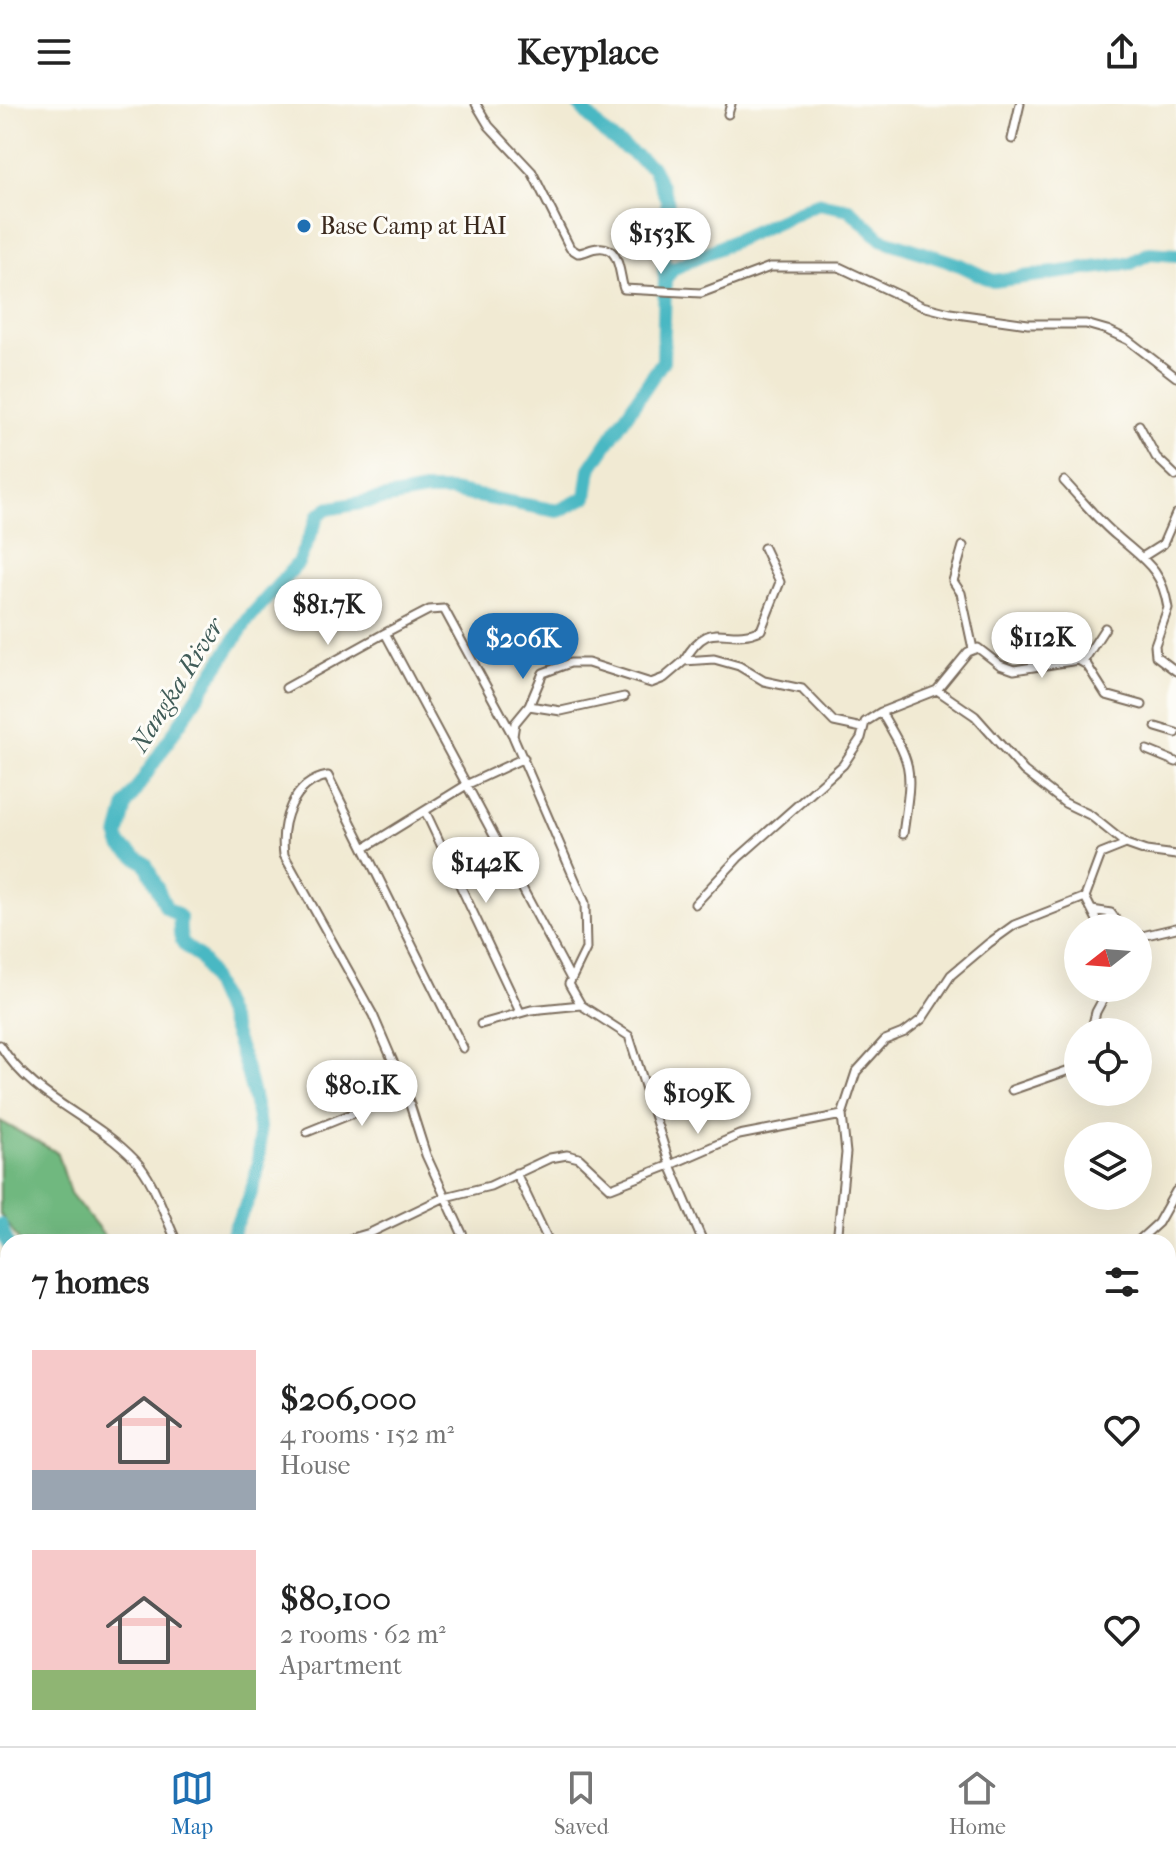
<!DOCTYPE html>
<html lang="en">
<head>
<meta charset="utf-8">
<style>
	:root { --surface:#fff; --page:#f2f2f2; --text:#222; --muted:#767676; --line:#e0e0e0; --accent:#1f6fb2 }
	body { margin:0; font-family:"IM FELL French Canon",serif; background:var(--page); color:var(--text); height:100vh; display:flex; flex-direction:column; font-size:30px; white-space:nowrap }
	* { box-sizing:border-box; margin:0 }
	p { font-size:26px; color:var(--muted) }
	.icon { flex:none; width:44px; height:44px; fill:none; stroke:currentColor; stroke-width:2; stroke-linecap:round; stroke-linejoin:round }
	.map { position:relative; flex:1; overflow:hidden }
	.side { position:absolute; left:0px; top:1130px; width:1176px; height:512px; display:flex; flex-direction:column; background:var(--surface); border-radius:24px 24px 0 0; box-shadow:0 8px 32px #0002 }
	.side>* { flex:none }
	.needle { width:52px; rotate:253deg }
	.tools { position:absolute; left:1064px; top:810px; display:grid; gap:16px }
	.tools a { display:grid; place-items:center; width:88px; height:88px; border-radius:50%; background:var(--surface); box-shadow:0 8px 32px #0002; font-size:40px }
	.price { position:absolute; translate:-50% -68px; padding:0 18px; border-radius:28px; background:#fff; color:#222; font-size:26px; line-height:52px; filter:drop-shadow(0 2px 4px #0008) }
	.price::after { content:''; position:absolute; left:50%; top:48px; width:24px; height:18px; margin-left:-12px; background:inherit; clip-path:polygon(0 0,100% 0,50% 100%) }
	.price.selected { background:var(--accent); color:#fff }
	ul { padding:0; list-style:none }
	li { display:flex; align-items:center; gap:24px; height:200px; padding:0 32px }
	li span { display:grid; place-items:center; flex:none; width:224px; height:160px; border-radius:0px; color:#555 }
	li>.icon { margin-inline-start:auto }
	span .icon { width:96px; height:96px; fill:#fffc; stroke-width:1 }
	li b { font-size:34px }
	h2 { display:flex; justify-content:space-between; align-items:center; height:96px; padding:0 32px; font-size:34px }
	header { display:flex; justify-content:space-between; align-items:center; height:104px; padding:0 32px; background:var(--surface); font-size:36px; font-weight:700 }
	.menu { display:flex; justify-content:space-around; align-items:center; height:112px; border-top:2px solid var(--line); background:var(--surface); font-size:22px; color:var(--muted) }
	.menu a { display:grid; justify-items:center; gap:4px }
	.menu .selected { color:var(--accent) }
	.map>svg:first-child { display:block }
</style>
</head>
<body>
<header><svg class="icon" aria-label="menu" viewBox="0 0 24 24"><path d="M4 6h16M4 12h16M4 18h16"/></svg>Keyplace<svg class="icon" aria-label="share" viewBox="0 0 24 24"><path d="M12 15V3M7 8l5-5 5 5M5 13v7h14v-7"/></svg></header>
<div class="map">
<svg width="1176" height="1642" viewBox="0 0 1176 1642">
	<rect width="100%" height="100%" fill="#fdfcf7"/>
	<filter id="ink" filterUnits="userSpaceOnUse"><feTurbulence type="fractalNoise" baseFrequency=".0125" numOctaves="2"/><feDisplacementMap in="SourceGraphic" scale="16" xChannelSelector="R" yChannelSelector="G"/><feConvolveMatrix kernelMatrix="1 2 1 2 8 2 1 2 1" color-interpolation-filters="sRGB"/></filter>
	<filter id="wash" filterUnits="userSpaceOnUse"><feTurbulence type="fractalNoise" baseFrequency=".006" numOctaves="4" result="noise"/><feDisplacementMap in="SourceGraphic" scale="32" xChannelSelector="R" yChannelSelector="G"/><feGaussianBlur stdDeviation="1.8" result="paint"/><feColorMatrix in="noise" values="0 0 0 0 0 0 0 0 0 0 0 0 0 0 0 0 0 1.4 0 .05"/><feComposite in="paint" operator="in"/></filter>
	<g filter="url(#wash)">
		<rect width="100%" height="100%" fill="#f1ead3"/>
		<!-- forest -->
		<path fill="#70b87f" stroke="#56714e" stroke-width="2" d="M0,1017L58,1049L70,1089L109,1138H20L0,1110Z
			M0,1154C13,1167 14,1215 0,1228Z"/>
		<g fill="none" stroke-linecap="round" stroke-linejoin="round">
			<!-- canal -->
			<path stroke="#4ab8c3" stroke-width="8" d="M784,1642H825"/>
			<!-- river -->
			<path stroke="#4ab8c3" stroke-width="14" d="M665,175L674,164L818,99L849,105L881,135L960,161L993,177L1131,159L1150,149L1176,151
				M0,1121L8,1140
				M232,1138C233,1121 241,1114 247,1099C258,1074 262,1042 258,1015C249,965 228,909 206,863C193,837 177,853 180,813L166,803L146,760L121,742L118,733L126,701L249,514L298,459L319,411L327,405L425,387H451L558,407L586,393L590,365L663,257L665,175L661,129L668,98L653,64L604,29L578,0"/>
		</g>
	</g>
	<g filter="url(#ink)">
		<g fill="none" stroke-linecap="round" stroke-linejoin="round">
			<!-- minor casing -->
			<g stroke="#7b6d5d" stroke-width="11">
				<path id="minor" d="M476,0L489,22L532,68L570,144L578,149C585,149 591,144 598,144C621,141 619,172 624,185L701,189L770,163H839L922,202L950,209L1028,220H1086L1107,226L1128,236L1176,273
					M728,10L731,0
					M1012,35L1020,0
					M1139,321L1156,353L1176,372
					M1064,377C1082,396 1098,417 1118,433C1145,457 1162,465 1168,504L1155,541L1156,552L1176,567
					M963,442L953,477L961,489L973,545
					M1144,452L1163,440L1176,410
					M684,557C711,510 725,542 761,526L780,478L764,444
					M1083,558L1105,524
					M286,584L385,529
					M937,586L968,548L978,544L1000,561L1014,566L1078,556L1087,561L1106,591L1142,601
					M624,593L561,607L529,602L543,569L570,559H588L651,579L664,574L684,557L714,555L739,562L764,577L802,585L834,618L862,624
					M881,608C915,665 912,664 903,730
					M1156,623L1176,629
					M512,630L444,505L429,506L385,529L570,873
					M1147,646L1176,658
					M425,707L520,908
					M366,743L468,680L524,654
					M1085,793L1101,824
					M695,800L738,754L843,661L861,634L865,618L881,608L937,586L975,612L1024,667L1065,699L1090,711L1126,740L1146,747L1176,751
					M1092,806L1111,809L1122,824
					M1138,833L1176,824
					M481,920L531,906L581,901
					M1091,928L1096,908L1109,884
					M0,941C34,996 91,1010 135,1056C155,1077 164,1112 177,1138
					M463,944L328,672C292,678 280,719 284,751L373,911L406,988L426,1051L466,1138
					M1012,986L1078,963
					M307,1028L406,988
					M516,1069L549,1138
					M339,1138L370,1129L445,1093L490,1082L550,1054L567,1051L579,1054L611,1084L670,1061L629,932L581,901L569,880L586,845L585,799L513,632L515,619L529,602
					M703,1138L670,1061L739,1031L842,1011
					M837,1138L846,1049L842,1011L856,968L885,936L905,928L922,915L951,871L989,839L1014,821L1085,793L1101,750L1126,740
					M1137,1138L1158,1119L1176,1087
					M1168,1288L1176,1289
					M1168,1469L1176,1468
					M1168,1531L1170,1529
					M216,1634L220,1642
					M310,1634L312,1642
					M375,1634H380
					M494,1634L498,1642
					M539,1634L544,1642
					M891,1634L907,1642
					M933,1634V1642
					M1063,1634L1069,1642
					M288,1642L299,1634
					M440,1642L454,1634
					M964,1642L973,1634
					M1140,1642L1150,1634"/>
			</g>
			<!-- minor -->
			<use href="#minor" stroke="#fff" stroke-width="7"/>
		</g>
	</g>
	<!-- markers -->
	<circle fill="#1f6fb2" stroke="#fdfcf7" stroke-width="3" cx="304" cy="122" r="8"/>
	<g text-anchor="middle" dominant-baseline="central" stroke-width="6" stroke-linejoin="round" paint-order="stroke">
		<!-- poi labels -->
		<g font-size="24" fill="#3b2a1e" stroke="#fdfcf7" text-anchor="start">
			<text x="320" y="122">Base Camp at HAI</text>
		</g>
		<!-- water labels -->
		<g font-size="26" font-style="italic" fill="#405c58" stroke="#fdfcf7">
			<text transform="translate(177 581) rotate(-58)">Nangka River</text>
		</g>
	</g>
</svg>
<div class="tools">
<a><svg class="needle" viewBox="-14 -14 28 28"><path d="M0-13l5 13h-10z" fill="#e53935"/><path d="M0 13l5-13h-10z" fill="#767676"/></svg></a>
<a><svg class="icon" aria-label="locate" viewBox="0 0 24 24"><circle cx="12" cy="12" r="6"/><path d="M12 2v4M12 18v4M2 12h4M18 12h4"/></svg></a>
<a><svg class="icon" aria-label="layers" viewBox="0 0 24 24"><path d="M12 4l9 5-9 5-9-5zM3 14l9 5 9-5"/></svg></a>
</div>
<b class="price" style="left:661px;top:172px">$153K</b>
<b class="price" style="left:328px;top:543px">$81.7K</b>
<b class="price" style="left:1042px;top:576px">$112K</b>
<b class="price selected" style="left:523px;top:577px">$206K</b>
<b class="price" style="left:486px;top:801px">$142K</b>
<b class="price" style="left:362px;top:1024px">$80.1K</b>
<b class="price" style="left:698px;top:1032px">$109K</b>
<section class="side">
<h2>7 homes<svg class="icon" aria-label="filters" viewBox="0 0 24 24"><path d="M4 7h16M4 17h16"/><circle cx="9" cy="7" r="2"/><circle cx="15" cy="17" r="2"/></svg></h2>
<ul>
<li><span style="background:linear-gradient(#f6c9c9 75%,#9aa5b1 0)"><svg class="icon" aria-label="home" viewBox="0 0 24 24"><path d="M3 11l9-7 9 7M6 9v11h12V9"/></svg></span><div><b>$206,000</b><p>4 rooms · 152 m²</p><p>House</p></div><svg class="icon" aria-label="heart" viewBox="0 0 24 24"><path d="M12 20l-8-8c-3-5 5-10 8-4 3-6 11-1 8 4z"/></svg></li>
<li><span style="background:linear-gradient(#f6c9c9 75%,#8fb573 0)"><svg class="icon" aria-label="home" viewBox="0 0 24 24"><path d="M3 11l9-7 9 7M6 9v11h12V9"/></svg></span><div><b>$80,100</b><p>2 rooms · 62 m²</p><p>Apartment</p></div><svg class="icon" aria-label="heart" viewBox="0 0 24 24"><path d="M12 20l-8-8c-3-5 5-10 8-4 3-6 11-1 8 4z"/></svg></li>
</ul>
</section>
</div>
<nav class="menu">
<a class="selected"><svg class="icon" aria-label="map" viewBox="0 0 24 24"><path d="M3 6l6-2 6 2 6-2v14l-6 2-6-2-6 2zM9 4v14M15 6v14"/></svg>Map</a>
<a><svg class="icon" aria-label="saved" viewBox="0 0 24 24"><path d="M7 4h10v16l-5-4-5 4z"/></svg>Saved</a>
<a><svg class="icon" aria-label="home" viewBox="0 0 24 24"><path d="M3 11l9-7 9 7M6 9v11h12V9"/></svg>Home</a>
</nav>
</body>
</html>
